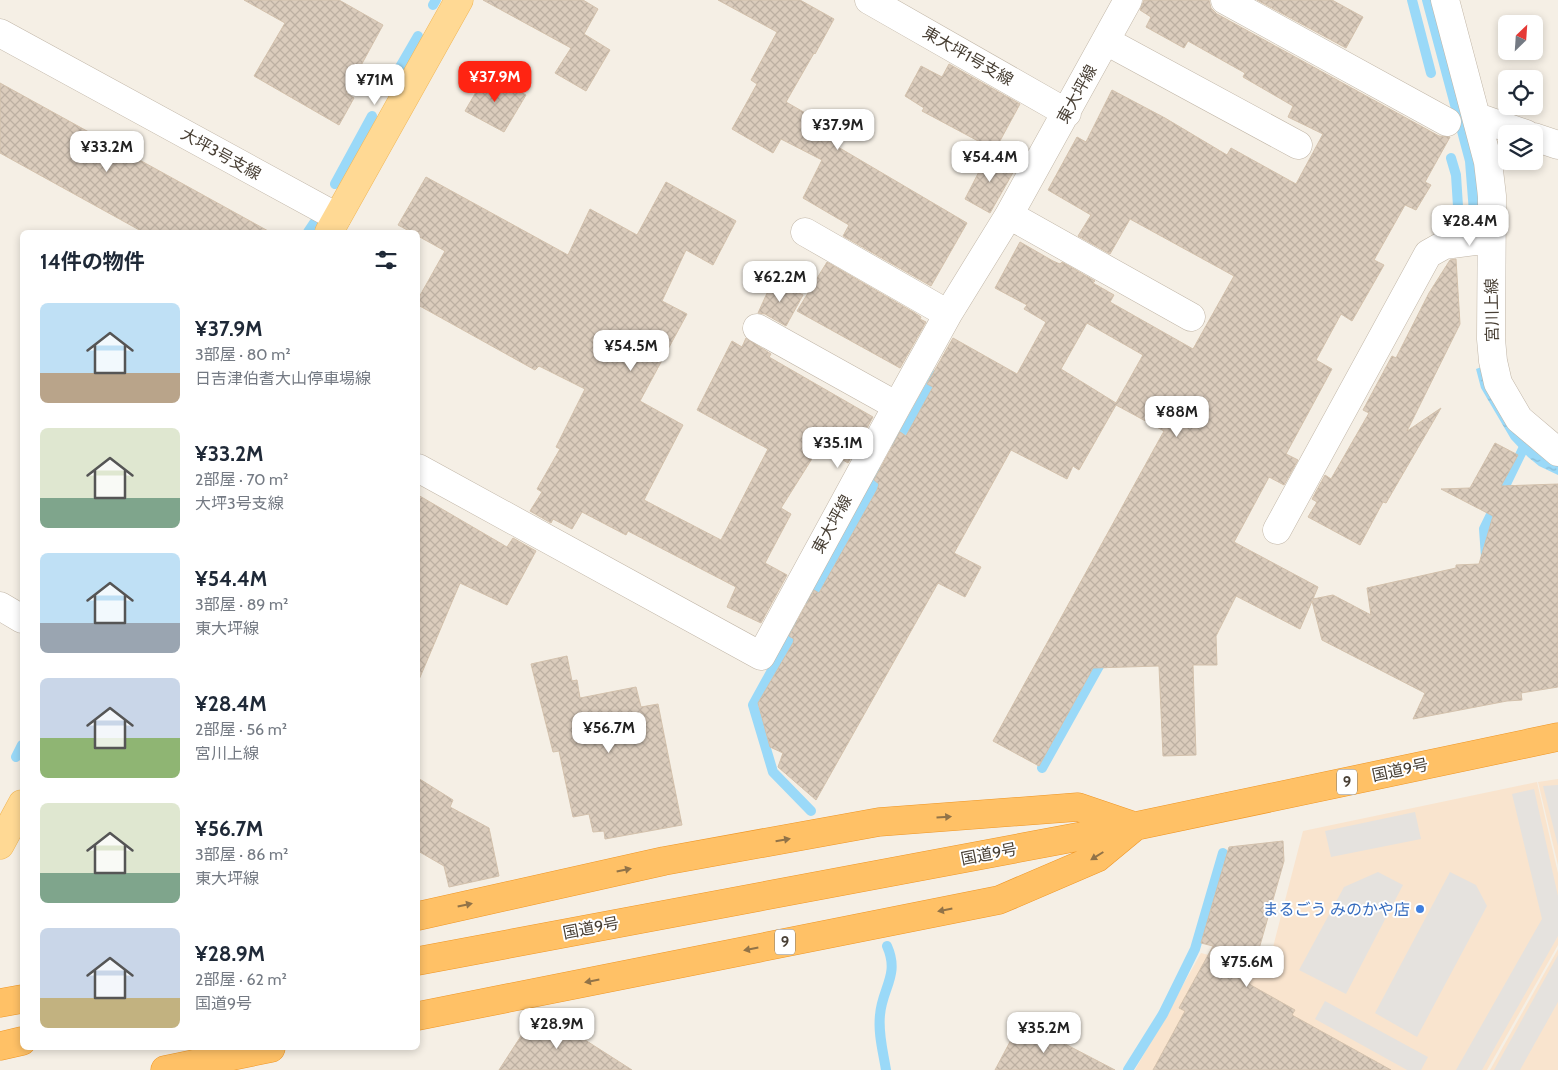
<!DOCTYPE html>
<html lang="ja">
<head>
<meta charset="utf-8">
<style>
	:root { --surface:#fff; --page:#f2f2f3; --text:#1f2937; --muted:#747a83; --accent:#ff2412 }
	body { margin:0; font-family:Cabin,"Noto Sans JP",sans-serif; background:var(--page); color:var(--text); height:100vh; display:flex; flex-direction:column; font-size:19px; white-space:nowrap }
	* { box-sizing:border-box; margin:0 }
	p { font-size:16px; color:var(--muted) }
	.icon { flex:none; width:28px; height:28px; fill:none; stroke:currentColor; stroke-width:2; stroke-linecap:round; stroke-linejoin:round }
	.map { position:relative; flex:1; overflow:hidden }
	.details { position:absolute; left:20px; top:230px; width:400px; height:820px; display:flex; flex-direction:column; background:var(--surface); border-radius:8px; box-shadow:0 2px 8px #0003 }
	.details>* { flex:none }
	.needle { width:32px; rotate:25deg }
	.controls { position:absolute; left:1498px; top:15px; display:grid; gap:10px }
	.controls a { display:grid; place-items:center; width:45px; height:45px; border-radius:8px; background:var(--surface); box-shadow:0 2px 8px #0003; font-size:25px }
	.price { position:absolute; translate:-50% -42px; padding:0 11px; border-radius:10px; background:#fff; color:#222; font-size:16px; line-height:32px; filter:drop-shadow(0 1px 2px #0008) }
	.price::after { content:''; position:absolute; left:50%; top:30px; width:15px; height:11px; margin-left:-8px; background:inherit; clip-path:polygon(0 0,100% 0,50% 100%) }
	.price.selected { background:var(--accent); color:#fff }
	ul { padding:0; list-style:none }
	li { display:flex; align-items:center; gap:15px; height:125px; padding:0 20px }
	li span { display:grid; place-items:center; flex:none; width:140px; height:100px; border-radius:8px; color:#555 }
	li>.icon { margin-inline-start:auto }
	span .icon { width:60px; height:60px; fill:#fffc; stroke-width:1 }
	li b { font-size:21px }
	h2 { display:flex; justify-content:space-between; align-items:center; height:60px; padding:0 20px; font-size:21px }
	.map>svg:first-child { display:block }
</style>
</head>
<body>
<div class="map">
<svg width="1558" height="1070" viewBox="0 0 1558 1070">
	<defs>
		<pattern id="water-ripples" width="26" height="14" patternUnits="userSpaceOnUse" patternTransform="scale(1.25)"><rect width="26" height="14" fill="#9ad9f8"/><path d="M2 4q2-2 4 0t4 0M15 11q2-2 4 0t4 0" fill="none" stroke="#86bbd5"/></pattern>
		<pattern id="building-cross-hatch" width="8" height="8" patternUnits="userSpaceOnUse" patternTransform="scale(1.25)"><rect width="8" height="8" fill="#dbccbc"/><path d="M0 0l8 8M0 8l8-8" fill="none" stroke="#bdb0a2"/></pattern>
	</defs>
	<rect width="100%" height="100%" fill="#f5efe5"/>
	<!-- commercial -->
	<path fill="#f9e4ce" d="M1558,779V865L1538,782Z
		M1537,782L1558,873V945L1487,1070H1135L1201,953L1267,970L1303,831Z
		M1558,949V1070H1490Z"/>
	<!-- parking -->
	<path fill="#e5e2de" d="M1558,785V846L1543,786Z
		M1534,789L1558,896V936L1482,1070H1456L1542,919L1512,794Z
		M1415,812L1421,839L1331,857L1325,831Z
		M1378,872L1403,885L1346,994L1299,970L1344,887Z
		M1450,872L1476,885L1487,906L1417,1037L1375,1013Z
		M1558,955V1002L1520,1070H1494Z
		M1325,1001L1428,1057L1421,1070H1407L1315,1019Z"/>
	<!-- water -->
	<path fill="url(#water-ripples)" d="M1484,366L1508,420L1526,443L1558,465V475L1539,466L1528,457L1511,439L1481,388L1476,369Z"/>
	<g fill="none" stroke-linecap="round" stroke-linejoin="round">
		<!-- stream -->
		<path stroke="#9ad9f8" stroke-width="10" d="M1412,0L1431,73
			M1427,0L1470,161L1474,212
			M433,5L436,0
			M389,86L418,36
			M1451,158L1456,175L1459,222
			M335,184L372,116
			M308,232L314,223
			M897,446L937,374
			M1486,557L1484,529L1524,447
			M810,601L882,472
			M797,625L753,705L773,772L811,811
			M16,757L22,745
			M1042,768L1104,657
			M886,1070C883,1051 878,1034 880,1015C882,988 900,975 887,946
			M1128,1070L1163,1014L1195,949L1223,853"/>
	</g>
	<!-- building -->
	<path fill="url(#building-cross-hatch)" stroke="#d3c1ac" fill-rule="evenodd" d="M244,0H339L383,25L346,93L354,98L339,125L254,76L285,23Z
		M483,0H583L598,9L584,34L610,50L586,91L555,73L571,48Z
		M718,0H800L834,19L815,54L814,53L786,102L844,135L838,147L967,223L931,286L843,236L849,225L803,198L822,160L781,139L773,153L732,129L757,84L751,80L777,32Z
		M1144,0H1209L1211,8L1217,14L1439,136L1450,137L1425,182L1431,185L1416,210L1405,205L1374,260L1384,265L1352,321L1341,314L1316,360L1332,369L1286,454L1298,460L1284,485L1269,477L1234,542L1318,587L1313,599L1333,595L1371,615L1367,588L1456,568V565L1479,564L1493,516L1441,489L1470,488L1495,443L1518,455L1501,486L1558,484V687L1521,693L1522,700L1507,701L1413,719L1425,693L1322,640L1312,601L1300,629L1236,596L1216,636L1217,665H1193L1196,755L1163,756L1159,666L1093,668L1039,766L993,741L1164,431L1116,405L1079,470L1073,466L1067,479L1011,450L954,553L981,567L965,597L938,583L816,800L778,767L783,753L770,747L758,703L793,643L794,639L789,636L814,590L819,593L877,490L879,484L874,480L900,432L906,436L933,387L927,384L953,338L1017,374L1046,322L1024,309L1027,305L995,288L1020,242L1053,261L1060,264L1062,262L1095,281L1093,283L1114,295L1110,302L1193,349L1234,276L1130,219L1110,254L1078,236L1091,215L1048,190L1077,137L1086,142L1112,90L1165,118L1227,155L1231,148L1296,184L1323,134L1288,117L1293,106L1243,77L1245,73L1188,41L1184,48L1146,27L1151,17L1140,10ZM1087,323L1143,355L1116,403L1061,369Z
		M1257,0H1332L1363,17L1346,48Z
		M949,64L1020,104L995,150L922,111L924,108L905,96L921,66L942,77Z
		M487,73L526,95L504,132L465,111Z
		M0,83L270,232H143L0,153Z
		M988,154L1015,169L990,213L965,199Z
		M426,177L568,255L590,209L637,235L666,182L736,221L713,265L686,250L662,301L687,314L640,401L683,425L644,500L721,540L768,449L697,410L732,341L742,347L746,338L771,354L769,357L873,417L848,463L820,446L781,508L791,514L765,563L787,575L761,623L727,607L736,587L628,531L626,535L582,512L572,529L553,519L551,523L530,511L542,492L537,489L560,449L556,447L585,389L539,366L535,370L418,305V299L445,251L418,236V232H411L398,225Z
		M1456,259L1460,324L1407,431L1441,408L1386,503L1383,502L1360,545L1308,517L1317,502L1312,499L1325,475L1331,479L1369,413L1363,410L1392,356L1396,358L1429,293L1450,260Z
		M827,262L915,313L921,317L920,319L926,322L900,368L797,311Z
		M773,280L803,295L786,326L765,314L758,313Z
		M418,495L507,547L513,538L536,551L507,605L460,583L418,682Z
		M567,656L572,681L577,680L580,698L636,687L641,707L658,704L682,825L605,839L604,831L593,832L589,814L573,817L559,751L553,752L531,664Z
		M418,778L453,800L450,807L489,828L499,876L449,887L444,866L418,851Z
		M1283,841L1284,861L1249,984L1295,1010L1292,1015L1391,1070H1153L1185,1011L1179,1008L1213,946L1201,943L1229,847Z
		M546,1015L632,1070H499L532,1019Z
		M1021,1021L1115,1070H995Z"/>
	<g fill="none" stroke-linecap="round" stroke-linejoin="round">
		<!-- minor casing -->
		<g stroke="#c1b6a7" stroke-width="29">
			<path id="minor" d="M869,0L1067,113
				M1225,0L1447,122
				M1445,0L1488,162L1492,196L1491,339L1493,361L1498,383L1519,419L1558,452
				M0,33L337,217
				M1106,41L1298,145
				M1477,117L1526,134
				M1534,137L1558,145
				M1009,215L1191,317
				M805,232L948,314
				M757,328L897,406
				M418,468L761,656L897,406L948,314L1009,215L1128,0
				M1277,530L1428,254L1444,245L1491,239
				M0,606L22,619"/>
		</g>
		<!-- major casing -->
		<g stroke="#f1b757" stroke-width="29">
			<path id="major" d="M329,232L459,0
				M0,845L22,804"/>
		</g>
		<!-- highway casing -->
		<g stroke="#ef9625" stroke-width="29">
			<path id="highway" d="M418,916L664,861L879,822L1078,807L1134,826
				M418,961L1136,826L1558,737
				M0,1003L22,999
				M418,1016L999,900L1097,858L1132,829
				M0,1046L22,1041
				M165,1070L271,1048"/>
		</g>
		<!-- minor -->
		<use href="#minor" stroke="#fff" stroke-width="28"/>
		<!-- major -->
		<use href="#major" stroke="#ffd994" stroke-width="28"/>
		<!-- highway -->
		<use href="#highway" stroke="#ffc166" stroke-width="28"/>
	</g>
	<!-- one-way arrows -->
	<defs><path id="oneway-solid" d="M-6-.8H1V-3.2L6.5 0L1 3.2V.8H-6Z" transform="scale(1.25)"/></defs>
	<g fill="#917348">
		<use href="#oneway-solid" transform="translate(944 817) rotate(-4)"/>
		<use href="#oneway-solid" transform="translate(783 840) rotate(-10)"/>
		<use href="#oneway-solid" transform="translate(1097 856) rotate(148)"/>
		<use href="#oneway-solid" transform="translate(624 870) rotate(-12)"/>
		<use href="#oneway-solid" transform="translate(465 905) rotate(-12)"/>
		<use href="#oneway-solid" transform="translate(945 910) rotate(169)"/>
		<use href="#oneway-solid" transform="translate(751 949) rotate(169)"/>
		<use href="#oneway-solid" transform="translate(592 981) rotate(169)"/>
	</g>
	<!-- markers -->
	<circle fill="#3f7fe0" stroke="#fff" stroke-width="2" cx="1420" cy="909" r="5"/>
	<g text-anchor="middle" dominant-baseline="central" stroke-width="4" stroke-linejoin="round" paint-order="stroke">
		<!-- shield labels -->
		<g fill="#fff" stroke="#7f7971" stroke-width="1">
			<rect x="1337" y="769.5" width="20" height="25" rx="4"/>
			<rect x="775" y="929.5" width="20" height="25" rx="4"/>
		</g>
		<g font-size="15" font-weight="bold" fill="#483f34">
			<text x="1347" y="782">9</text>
			<text x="785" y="942">9</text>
		</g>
		<!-- street labels -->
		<g font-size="16" fill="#483f34" stroke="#fff">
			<text transform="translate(968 56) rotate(30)">東大坪1号支線</text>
			<text transform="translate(1077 94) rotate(-61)">東大坪線</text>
			<text transform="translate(221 154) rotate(29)">大坪3号支線</text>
			<text transform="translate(1492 310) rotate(-91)">宮川上線</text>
			<text transform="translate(832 524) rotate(-61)">東大坪線</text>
			<text transform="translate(1400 770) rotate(-12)">国道9号</text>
			<text transform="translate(989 854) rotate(-11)">国道9号</text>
			<text transform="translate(591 928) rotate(-11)">国道9号</text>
		</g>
		<!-- shop labels -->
		<g font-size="16" fill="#366cbe" stroke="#fff" text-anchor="end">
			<text x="1410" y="909">まるごう みのかや店</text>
		</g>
	</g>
</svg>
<div class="controls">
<a><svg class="needle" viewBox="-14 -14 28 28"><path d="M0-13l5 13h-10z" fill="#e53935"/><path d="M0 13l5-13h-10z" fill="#747a83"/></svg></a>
<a><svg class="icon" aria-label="locate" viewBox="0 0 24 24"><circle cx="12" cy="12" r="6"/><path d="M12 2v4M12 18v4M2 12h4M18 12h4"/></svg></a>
<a><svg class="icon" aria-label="layers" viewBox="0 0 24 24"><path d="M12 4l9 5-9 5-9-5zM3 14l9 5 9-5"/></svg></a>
</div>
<b class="price selected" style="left:495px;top:103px">¥37.9M</b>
<b class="price" style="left:375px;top:106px">¥71M</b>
<b class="price" style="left:838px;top:151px">¥37.9M</b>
<b class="price" style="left:107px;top:173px">¥33.2M</b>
<b class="price" style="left:990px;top:183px">¥54.4M</b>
<b class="price" style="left:1470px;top:247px">¥28.4M</b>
<b class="price" style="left:780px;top:303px">¥62.2M</b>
<b class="price" style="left:631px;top:372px">¥54.5M</b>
<b class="price" style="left:1177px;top:438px">¥88M</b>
<b class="price" style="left:838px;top:469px">¥35.1M</b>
<b class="price" style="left:609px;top:754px">¥56.7M</b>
<b class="price" style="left:1247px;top:988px">¥75.6M</b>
<b class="price" style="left:557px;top:1050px">¥28.9M</b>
<b class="price" style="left:1044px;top:1054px">¥35.2M</b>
<section class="details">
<h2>14件の物件<svg class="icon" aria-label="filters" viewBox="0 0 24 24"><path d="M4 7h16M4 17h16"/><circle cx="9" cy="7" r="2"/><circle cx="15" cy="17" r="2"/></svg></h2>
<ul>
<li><span style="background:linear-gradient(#bfe0f5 70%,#b9a48a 0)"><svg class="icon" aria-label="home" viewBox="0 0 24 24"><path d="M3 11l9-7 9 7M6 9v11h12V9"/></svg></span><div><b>¥37.9M</b><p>3部屋 · 80 m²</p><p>日吉津伯耆大山停車場線</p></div></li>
<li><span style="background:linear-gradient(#dfe7d0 70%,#7fa58c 0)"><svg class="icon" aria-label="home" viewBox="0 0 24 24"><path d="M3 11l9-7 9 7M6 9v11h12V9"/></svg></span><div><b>¥33.2M</b><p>2部屋 · 70 m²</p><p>大坪3号支線</p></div></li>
<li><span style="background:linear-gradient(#bfe0f5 70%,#9aa5b1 0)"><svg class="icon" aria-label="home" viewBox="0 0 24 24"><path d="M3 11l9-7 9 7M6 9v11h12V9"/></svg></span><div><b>¥54.4M</b><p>3部屋 · 89 m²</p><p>東大坪線</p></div></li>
<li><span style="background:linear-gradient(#c9d6e8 60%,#8fb573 0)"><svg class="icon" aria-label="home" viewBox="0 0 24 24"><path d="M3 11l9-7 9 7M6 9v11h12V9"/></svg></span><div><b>¥28.4M</b><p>2部屋 · 56 m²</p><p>宮川上線</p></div></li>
<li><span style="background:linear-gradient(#dfe7d0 70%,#7fa58c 0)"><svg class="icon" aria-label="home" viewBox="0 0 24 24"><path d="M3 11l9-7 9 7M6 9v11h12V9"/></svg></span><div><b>¥56.7M</b><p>3部屋 · 86 m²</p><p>東大坪線</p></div></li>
<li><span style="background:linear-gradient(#c9d6e8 70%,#c2b280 0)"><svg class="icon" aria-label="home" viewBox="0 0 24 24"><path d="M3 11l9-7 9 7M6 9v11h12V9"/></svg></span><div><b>¥28.9M</b><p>2部屋 · 62 m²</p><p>国道9号</p></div></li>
</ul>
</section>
</div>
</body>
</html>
